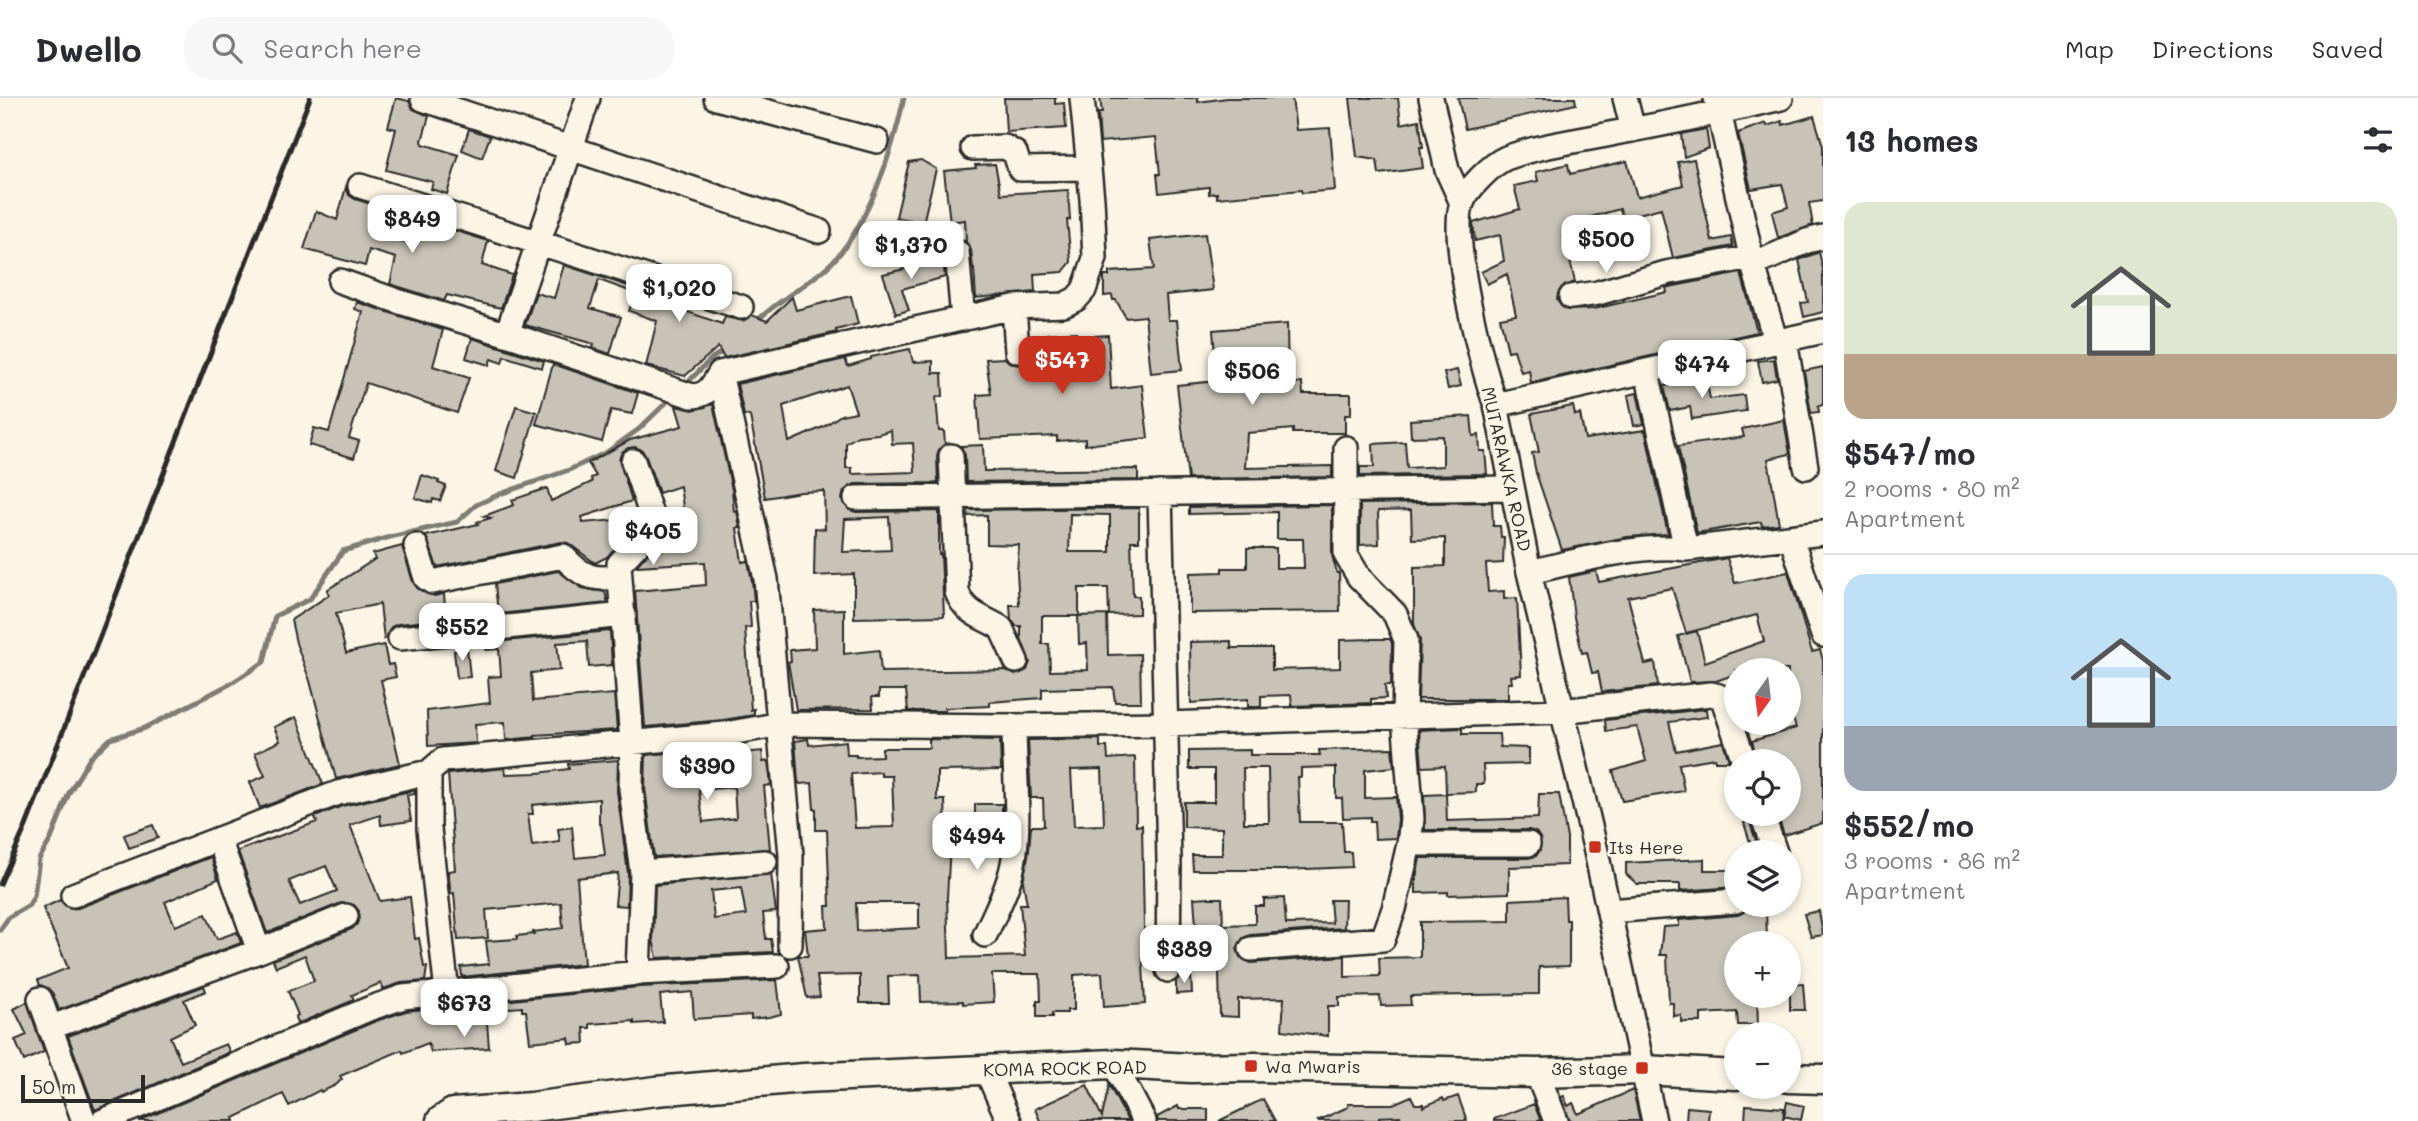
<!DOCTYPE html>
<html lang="en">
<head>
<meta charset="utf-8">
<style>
	:root { --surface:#fff; --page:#f7f7f7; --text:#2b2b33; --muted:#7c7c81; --line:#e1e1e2; --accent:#c8321e }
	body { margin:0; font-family:Mali,sans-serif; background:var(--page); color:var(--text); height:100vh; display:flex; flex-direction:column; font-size:26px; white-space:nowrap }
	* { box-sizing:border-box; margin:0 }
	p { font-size:23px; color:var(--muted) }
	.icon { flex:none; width:38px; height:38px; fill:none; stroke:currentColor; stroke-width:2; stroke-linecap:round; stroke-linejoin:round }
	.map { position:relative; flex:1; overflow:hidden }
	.drawer { display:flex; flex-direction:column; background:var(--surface); width:595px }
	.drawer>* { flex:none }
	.needle { width:46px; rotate:194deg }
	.tools { position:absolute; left:1724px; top:560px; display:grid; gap:14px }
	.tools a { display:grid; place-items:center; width:77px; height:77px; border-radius:50%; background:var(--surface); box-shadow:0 4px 10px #0003; font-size:35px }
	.scale { position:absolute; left:21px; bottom:18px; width:124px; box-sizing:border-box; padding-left:7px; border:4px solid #2b2b2b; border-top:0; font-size:19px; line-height:24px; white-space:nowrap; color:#2b2b2b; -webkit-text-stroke:5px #fcf5e5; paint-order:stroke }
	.price { position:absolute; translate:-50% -60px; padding:0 16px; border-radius:14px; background:#fff; color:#222; font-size:23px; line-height:46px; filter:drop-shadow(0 2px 4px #0008) }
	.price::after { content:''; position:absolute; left:50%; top:42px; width:21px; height:16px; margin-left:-10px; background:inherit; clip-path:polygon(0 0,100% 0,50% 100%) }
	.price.selected { background:var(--accent); color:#fff }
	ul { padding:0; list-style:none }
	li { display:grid; align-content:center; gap:14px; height:371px; padding:0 21px }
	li+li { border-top:2px solid var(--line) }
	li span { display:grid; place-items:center; height:217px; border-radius:21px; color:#555 }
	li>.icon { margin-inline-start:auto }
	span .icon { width:126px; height:126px; fill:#fffc; stroke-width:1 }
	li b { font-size:30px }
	h2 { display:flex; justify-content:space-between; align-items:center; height:84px; padding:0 21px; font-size:30px }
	header { display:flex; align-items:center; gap:42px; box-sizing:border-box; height:98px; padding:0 35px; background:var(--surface); border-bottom:2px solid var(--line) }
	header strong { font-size:33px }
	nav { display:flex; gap:38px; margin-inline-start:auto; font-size:24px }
	.search { width:490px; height:63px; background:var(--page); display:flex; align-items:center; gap:18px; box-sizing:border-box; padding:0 24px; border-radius:28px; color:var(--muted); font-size:26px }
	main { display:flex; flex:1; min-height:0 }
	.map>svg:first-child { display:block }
</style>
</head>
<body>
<header>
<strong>Dwello</strong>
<div class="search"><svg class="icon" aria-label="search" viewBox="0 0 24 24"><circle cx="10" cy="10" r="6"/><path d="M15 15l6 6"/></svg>Search here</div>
<nav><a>Map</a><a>Directions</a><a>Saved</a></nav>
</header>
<main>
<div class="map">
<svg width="1823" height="1023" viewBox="0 0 1823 1023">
	<rect width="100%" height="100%" fill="#fcf5e5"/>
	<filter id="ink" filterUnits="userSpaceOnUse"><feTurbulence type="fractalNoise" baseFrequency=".0143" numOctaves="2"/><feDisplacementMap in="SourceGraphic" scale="14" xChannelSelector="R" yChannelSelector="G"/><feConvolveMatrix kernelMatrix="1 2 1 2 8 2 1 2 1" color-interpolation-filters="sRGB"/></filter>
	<g filter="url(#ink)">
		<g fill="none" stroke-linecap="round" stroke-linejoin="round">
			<!-- stream -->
			<path stroke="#7d7b74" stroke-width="5" d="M757,223C777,203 804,189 826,170C867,134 893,52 904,0
				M684,288L712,260L727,251
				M0,832L9,819L29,807L34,798L39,761L51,741L69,695L90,660L110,641L145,630L230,586L264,564L275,518L310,501L343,453L390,439L457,424L476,407L500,396L569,372L607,354L639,331L672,299"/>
		</g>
		<!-- building -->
		<path fill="#c8c3b7" stroke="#2b2b2b" stroke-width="2" fill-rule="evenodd" d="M396,0L409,3L413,11L429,18L422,43L423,46L459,57L447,96L431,91L433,84L386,72L396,31L388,29Z
			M1004,0H1055V6L1064,5L1066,30L1006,34Z
			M1100,0H1198V4L1227,0H1292L1296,32L1330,30L1335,92L1302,95L1301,92L1217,100V95L1209,96V89L1159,95L1157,76H1160L1156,39L1100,44L1098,15H1102Z
			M1350,0H1398L1401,26L1419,22L1423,49H1420L1423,70L1379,76L1377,62L1357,59Z
			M1458,0H1575L1576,6L1465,31Z
			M1814,18L1823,48V103L1809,105L1813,127L1778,140L1772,114L1788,109L1782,86L1751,91L1738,35L1766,25L1767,28L1782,23L1783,27Z
			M469,31L490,38L482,60L462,52Z
			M1706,31L1709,50L1684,59L1681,36Z
			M1694,61L1712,143L1731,139L1733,148L1673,160L1661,110L1623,120L1620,111L1580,122L1582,134L1564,137L1575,184L1562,189L1558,195L1557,202L1561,208L1567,212L1594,211L1667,194L1666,190L1669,189L1741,175L1757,234L1531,285L1529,272L1521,274L1514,252L1508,253L1500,220L1516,217L1507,176L1487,186L1481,174L1504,163L1500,137L1475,143L1473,125L1520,111L1514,88L1538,83L1536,74L1568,66L1570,76L1627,63L1637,99L1683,87L1678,64Z
			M921,62L936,71L923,125L896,119L909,64Z
			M995,66L1001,96L1068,92L1070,122H1067L1071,164L1063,174L1034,176L1035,194L976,200L974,171H973L971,152L966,144L965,122L950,124L944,73L976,70L975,67Z
			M346,89L349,97L355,101L381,109L373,135L410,145L415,127L433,132L434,129L450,134V131L488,143L482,167L512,177L501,210L447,197L444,203L390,186L396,160L369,152L365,168L304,151L316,113L337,122Z
			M1205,136L1213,192L1166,197L1168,222H1177L1182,272L1151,275L1145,218L1126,220L1116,202H1113L1112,197L1104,198V178H1109V174L1154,171L1150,142Z
			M1819,154L1823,171V214L1804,219L1801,205L1808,204L1799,162Z
			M943,162L945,179L902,191L909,212L896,216L883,176Z
			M564,167L687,207L685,213L722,226L725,219L743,223L752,217L767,223L792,199L796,212L851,198L858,226L836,232L837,234L724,260L718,249L685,278L646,268L657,223L629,213L635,195L599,182L590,210L621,219L610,256L593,250L594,246L525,227L536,195L554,200Z
			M357,204L443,232L433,268L469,280L457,315L366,285L349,340L359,343L354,360L309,347L314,330L329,334L363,214L355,211Z
			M1287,226L1288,286L1302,285L1303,296H1351V317H1345V335H1293V331L1247,335L1245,370L1332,368V379L1188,381L1177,287L1217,283L1213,232Z
			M1076,234L1077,239L1108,237L1111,291L1142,287L1148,340L1085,347V341L1057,343V338L980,341L977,297L991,296L986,261L1005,260L1010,265L1019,267L1025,264L1030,258L1049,257L1047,236Z
			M472,240L544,263L542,270L504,258L502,265L491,261L489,267L466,260Z
			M910,251L913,264L933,263V275H942L943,298L936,299L939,333H944L945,346L939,351L937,358L938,385L855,386L844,393L842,401L849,412L856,414L939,413V456H941L944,518L854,520V476L814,478L815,430L825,431L824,393L801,394L765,400L750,318L744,317L737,286L845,261L848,268L871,261V259ZM847,287L856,314L841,317L823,329L789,344L783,308ZM891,332L892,346L913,345L915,374L852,376V370H846V345L858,338L878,336ZM889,419L891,452L843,454L845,421Z
			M1774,261L1777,281L1762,284L1758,263Z
			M553,266L638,295L632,316L611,312L602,344L536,326Z
			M1823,269V307L1818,308L1819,314L1811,315L1804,273Z
			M1457,272L1461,288L1448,291L1444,275Z
			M1706,281L1710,301L1744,297L1746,313L1692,321L1690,309L1670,313L1664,288Z
			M1637,295L1644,326L1634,328L1628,297Z
			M713,306L732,392L734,414L737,413L740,430H737L742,464L748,463L752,483L754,503H749L751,529L745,530L751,612L754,611V617L723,622L645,629L635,493L706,487L705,464L636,468L664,438L667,430V420L684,416L680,388L659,395L646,359L642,352L635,349L628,350L622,354L619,361L632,403L582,419L583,425L638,420L639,424L607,459L595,465L568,445L561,444L437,469L426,438L478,426L477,424L491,420L484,418L514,407L512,402L547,390L551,403L592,384L591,380L596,378L588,365L630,342L682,328L676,308L693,312Z
			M516,308L536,314L517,380L496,373Z
			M1573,308L1575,317L1580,316L1585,341L1645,332L1668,436L1627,439L1562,452L1536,375L1532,355L1539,354L1531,316Z
			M1471,318L1473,338L1479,337L1480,353H1485L1487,376L1360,378V369H1374L1373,346L1405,344L1407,370L1443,368V338L1411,339L1410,322Z
			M1784,322L1790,356L1768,361L1779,426L1762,428L1761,424L1697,435L1678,348L1744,339L1742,331Z
			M983,347L984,373L1138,371V382L966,384L965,357L961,348Z
			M422,377L439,383L438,385L446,388L440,403L433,401L432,405L415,400Z
			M1492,404L1493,428H1500L1501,439H1504L1503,465L1486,466L1488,494L1504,493V501L1517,500L1521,577L1511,578L1512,585H1508V601H1418L1420,542L1414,526V469L1445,468V440L1412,441L1411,412L1378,413L1379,446L1360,447V406Z
			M1332,407V457L1337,475H1339L1340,513L1190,515V475L1222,474V470H1247V450H1276V470H1304L1303,441H1277V414L1189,416V409Z
			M1139,410V443H1131L1133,498H1139V516L1109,517L1108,490H1079V518H1042V546H1049L1050,573L1088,572L1087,545L1079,546L1078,518L1107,517L1108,557L1140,556L1141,604H1115L1113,589L1042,591V600L990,604V608L945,610V613H908L906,592H879V599H872L873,611L796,612L788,564L791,563L790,552L815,550L814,512L844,511V556L879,552L881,574L1006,572L1015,577L1027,572L1030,564L1021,540V528H1016L1011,521L1010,507H1019L1017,474L1019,447L987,446V417L968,418L967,412ZM1070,416L1110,417V454H1069Z
			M402,448L413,484L418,491L434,498L444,496L446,521L398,526L391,529L386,540L384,541L380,506L336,515L346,555L384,547L388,567L393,566L396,579L381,582L400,666L336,681L310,583L296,545L291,522L329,497L327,492L375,461L373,456Z
			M1727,460L1735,485L1788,474L1812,554L1820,552L1823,562V725L1784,737L1777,716H1788V663H1758L1752,643L1796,630L1788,605V572H1736V576L1716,583L1690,584L1678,538L1697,533L1705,564L1764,543L1757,517L1686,535L1672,490L1628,499L1645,566L1655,564L1658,588L1602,594L1598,574L1592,575L1587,554L1582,555L1574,519L1569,479L1596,473L1599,484Z
			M558,473L582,490L605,494L608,505L498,516L495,486Z
			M610,533L612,567L589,569L587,543L557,545L560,572L531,575L533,603L614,596L617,632L535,637V639L506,642L505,624L475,626L476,645L428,648L427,613L490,605L488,579L501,578L499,551L486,552L485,545Z
			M1371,541H1390L1392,545L1391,587H1385L1386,600L1371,601V605L1292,608L1291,597L1261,598V609H1248V601L1191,605L1190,544L1231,543V550H1272V572L1340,570V542Z
			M467,550L470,579L457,580L454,553Z
			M1706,611L1707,619L1669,624L1676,653L1723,644L1729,663H1715V660L1679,666L1684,693L1622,703L1613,673L1646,663L1637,629L1606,633L1605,622Z
			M296,619L323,686L260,710L250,684L265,678L255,655L280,643L274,629Z
			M1462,630V636H1499L1500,649L1529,650V666L1483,667L1484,686H1476V694L1446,695L1445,668L1422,669L1419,632Z
			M808,641L809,647L846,643L847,657H856V659L882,658V650H929V641L1000,642L1001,672L937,673V702H945L946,729H975V706H1002V746L950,747L947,799L949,860L1025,858L1020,806H1027L1023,784L1029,752L1031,728H1044L1043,700H1031L1028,642L1100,641V649H1107L1108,661L1135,659L1136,728L1142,727L1144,829V846H1142L1145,906L1104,909L1102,875L1074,877V912H1067V915H1052V919H1037V903H1041L1040,876H992L994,904L963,906V903L921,904L920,877L888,878L889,905H860V877L817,878L820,899L807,900L798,858H808L805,832L827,830L826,808H830L827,732H816V711H814L812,685L800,686L798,683L795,643ZM1102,671L1104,727L1074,728L1071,672ZM881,674V678H892L894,729L855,730L851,676ZM856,805H919V830L857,833Z
			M726,650V657L762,653L763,664L768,663L771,687L764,688L770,751L654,759L645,690L646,657ZM734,689L736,720L703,724L699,692Z
			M1392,650L1394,669L1365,672V700L1396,699L1398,721L1396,740L1375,741L1374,723H1370V719L1343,720L1342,700H1336V669L1301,670V679H1298L1300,724H1342L1344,754H1351L1352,769L1284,772H1193L1192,757H1222V730L1184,729V704H1214V671H1189V653L1250,652V657H1320L1319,652ZM1243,670H1268L1269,725H1244Z
			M618,662L617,693L628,775L627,808L615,807L618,775L577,780L584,866L462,879L461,869L489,866L486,843L517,841V838L534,836L533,834L563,830L561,805L486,812L488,840L458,842L454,795L451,796L448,773L455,772L448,676L505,670L506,676L538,675L569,671L568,666ZM599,701V726H601L605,757L575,760L572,729L558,731L560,744L532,748L528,716H533L532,707Z
			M415,692V696L407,697L411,723L381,727L380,717L350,727L380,803L410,799L415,841L419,840L424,869H427L425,883L401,885L383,891L381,885L352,897L354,902L297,926L295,919L298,917L288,893L314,883L305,857L276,869L273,862L352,831L357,826L359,813L354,807L341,805L267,835L238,753L317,724L315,719L342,708ZM326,768L337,793L300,807L289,783Z
			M1446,696L1447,723L1538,720L1539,696H1559L1567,740V767L1509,769V795L1448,797V794L1416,795V780L1420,760H1528L1536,758L1540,752V740L1536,734L1529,732H1425L1424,697Z
			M1747,716L1759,752L1753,754L1744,725L1749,723Z
			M153,727L158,740L129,750L124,737Z
			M211,759L218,781L165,804L175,828L206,816L217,841L237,834L241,845L59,912L53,896L48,890L40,887L38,882L68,870L43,810L60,802L70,811L78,810Z
			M1704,761V772H1736V789L1680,793V786H1637L1626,776V765Z
			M771,776L776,814L763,815L766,841H771L773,854L657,860L653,842L655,787ZM741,790L746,817L714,821L711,793Z
			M1209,799V800H1222L1223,827L1255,826V808H1264V801L1284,800L1286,826L1332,825L1330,802H1345L1344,830L1250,837L1243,840L1237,851L1240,859L1251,865L1345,858V879L1380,878L1379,860L1420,859V824L1510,823V802L1565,799L1566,822H1569V868L1539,869V896L1410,898L1411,907L1381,908L1380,898L1339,899V908H1328V938L1282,932L1284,900L1238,901V919L1220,918L1219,873H1194L1192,828H1196L1194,800Z
			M1749,807H1766L1767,845H1736V898H1757L1758,927H1738L1737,914L1701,916V924H1681V917L1673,918V905H1669L1667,857H1660L1663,829L1679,828V822L1738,817L1744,814Z
			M1819,813L1823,837L1811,839L1804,816Z
			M1180,878H1191L1192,895L1176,896V883Z
			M777,882L781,916L769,919L751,921V917L694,921L692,894L660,897L663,924L634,926V923L590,926V930H584L585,945L570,946L569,940L530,944L526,913H522V909L486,912L489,950L431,954L428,945L403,955L402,952L340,978L342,981L336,987L321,994L320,992L289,1008L283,996L234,1020L235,1023H139L376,923L406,913L639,889Z
			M1803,886L1805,912H1790V887Z
			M204,888L206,893L184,902L195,927L170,939L181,964L226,946L230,954L95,1012L68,938Z
			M27,904L44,954L24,963L15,942L27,937L14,911Z
			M1087,987L1102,1019L1109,987L1128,1023H1040L1035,1011Z
			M1633,992L1640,1023H1570L1561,999L1564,998L1568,1008L1573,1005L1578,1016Z
			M1411,998L1415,1006H1423V1009L1443,1000L1444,1003L1458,998L1467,1023H1392L1401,1018L1379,1019V1022L1317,1023L1348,1009V1006H1393Z
			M1263,1001L1275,1023H1219Z
			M1787,1004L1804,1008L1801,1022L1784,1018Z
			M1534,1006L1541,1023H1494V1021Z
			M1746,1007L1784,1010L1783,1023H1745Z
			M1178,1008L1179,1011H1208V1023H1158L1157,1019Z
			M1687,1009L1709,1011L1708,1023H1686Z"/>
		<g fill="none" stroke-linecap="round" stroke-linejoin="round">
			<!-- minor casing -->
			<g stroke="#2b2b2b" stroke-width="28">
				<path id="minor" d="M716,0L877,43
					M1431,0L1447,72L1462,105
					M1625,0L1633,32
					M1716,0L1753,167L1776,244
					M423,1L819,133
					M973,50L1005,49L1015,55L1020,71L1088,70
					M360,88L741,209
					M957,154L963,221
					M1753,167L1807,143L1823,139
					M340,183L400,204L519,240L692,298C708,298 712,288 720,275
					M1571,199L1598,195L1666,175L1752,159
					M507,236L588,0
					M1785,242L1806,369
					M1017,253L1014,209L1064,207L1076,201L1084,192L1095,160L1092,101L1082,0
					M1647,274L1686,451
					M1496,307L1823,233
					M951,358L957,494C965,516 983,519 1001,530L1016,563
					M633,363L654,425L651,432L619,466L632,645L631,691L642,774L638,875
					M1160,395L1169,762L1168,872
					M856,400L1511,390
					M1791,439L1823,537
					M416,448L426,480L432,484L563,458C580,477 594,484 619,478
					M1529,474C1574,464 1642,445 1686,451L1823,435
					M400,540L624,517
					M1762,716L1775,754
					M219,741L259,853
					M1409,746H1528
					M642,774L765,764
					M73,797L338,695L429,674
					M1609,813L1736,803
					M985,837C996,813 1008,791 1013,766C1021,725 1014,670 1014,628
					M790,847L791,757L766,481L720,275L1014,209
					M1251,851L1383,841L1394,811L1409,746L1412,721L1404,618L1406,542L1395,516L1359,479L1346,457V350
					M447,895L429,731V674L443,662L725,636L781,626L1014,628L1165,626L1561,613L1711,596L1719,598L1724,604L1744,663
					M40,901L84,1023
					M49,930L259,853L346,818
					M1114,966L1144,1023
					M986,971L1009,1023
					M1537,975L1556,1023
					M103,1023L371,910L403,899L638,875L777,868
					M1654,1023L1595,749L1529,474L1496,307C1482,271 1449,140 1462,105C1467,91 1492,66 1506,60C1540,47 1579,43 1615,35C1670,25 1725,13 1781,0"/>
			</g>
			<!-- major casing -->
			<g stroke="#2b2b2b" stroke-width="33">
				<path id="major" d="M1788,980L1823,981
					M441,1023L453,1015L531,1009L656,993L804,980L1114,966L1191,970L1255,969L1537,975L1644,972L1736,977"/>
			</g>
			<!-- minor -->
			<use href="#minor" stroke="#fcf5e5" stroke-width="23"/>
			<!-- major -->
			<use href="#major" stroke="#fcf5e5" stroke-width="28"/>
			<!-- rail -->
			<path stroke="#2b2b2b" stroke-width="5" d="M0,786L26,728L310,0"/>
		</g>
	</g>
	<!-- markers -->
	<g fill="#c8321e" stroke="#fcf5e5" stroke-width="2.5">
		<rect x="1588" y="742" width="14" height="14" rx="3.5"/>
		<rect x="1244" y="961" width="14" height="14" rx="3.5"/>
		<rect x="1635" y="963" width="14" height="14" rx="3.5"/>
	</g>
	<g text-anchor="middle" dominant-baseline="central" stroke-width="5" stroke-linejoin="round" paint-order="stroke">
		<!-- street labels -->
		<g font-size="18" fill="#2b2b2b" stroke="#fcf5e5">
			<text transform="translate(1507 371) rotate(77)">MUTARAWKA ROAD</text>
			<text transform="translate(1065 970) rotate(-1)">KOMA ROCK ROAD</text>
		</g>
		<!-- poi labels -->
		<g font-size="18" fill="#2b2b2b" stroke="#fcf5e5" text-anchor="start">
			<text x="1609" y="749">Its Here</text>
			<text x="1265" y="968">Wa Mwaris</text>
			<text x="1628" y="970" text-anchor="end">36 stage</text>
		</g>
	</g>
</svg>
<div class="tools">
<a><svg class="needle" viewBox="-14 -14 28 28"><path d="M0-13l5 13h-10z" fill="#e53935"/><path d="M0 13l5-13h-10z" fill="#7c7c81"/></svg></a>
<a><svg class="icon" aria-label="locate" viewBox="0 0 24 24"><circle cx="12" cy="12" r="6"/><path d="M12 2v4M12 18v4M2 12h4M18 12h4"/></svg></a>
<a><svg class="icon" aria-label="layers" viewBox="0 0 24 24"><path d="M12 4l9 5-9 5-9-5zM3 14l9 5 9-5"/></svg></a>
<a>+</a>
<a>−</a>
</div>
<div class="scale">50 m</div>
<b class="price" style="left:412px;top:157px">$849</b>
<b class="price" style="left:1606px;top:177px">$500</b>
<b class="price" style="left:911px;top:183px">$1,370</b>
<b class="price" style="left:679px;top:226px">$1,020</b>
<b class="price selected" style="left:1062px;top:298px">$547</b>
<b class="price" style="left:1702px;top:302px">$474</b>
<b class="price" style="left:1252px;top:309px">$506</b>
<b class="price" style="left:653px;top:469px">$405</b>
<b class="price" style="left:462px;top:565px">$552</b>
<b class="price" style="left:707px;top:704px">$390</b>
<b class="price" style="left:977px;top:774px">$494</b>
<b class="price" style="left:1184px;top:887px">$389</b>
<b class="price" style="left:464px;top:941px">$673</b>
</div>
<section class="drawer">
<h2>13 homes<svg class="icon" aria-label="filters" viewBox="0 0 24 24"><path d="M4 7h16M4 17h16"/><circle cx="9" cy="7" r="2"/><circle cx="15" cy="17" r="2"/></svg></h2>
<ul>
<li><span style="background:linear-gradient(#dfe7d0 70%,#b9a48a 0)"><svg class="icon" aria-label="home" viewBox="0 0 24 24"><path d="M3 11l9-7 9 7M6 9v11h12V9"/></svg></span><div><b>$547/mo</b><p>2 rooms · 80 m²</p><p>Apartment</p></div></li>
<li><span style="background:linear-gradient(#bfe0f5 70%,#9aa5b1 0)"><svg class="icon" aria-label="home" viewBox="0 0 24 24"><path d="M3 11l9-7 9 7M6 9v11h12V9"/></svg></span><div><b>$552/mo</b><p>3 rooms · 86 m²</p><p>Apartment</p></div></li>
</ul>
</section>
</main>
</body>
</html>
